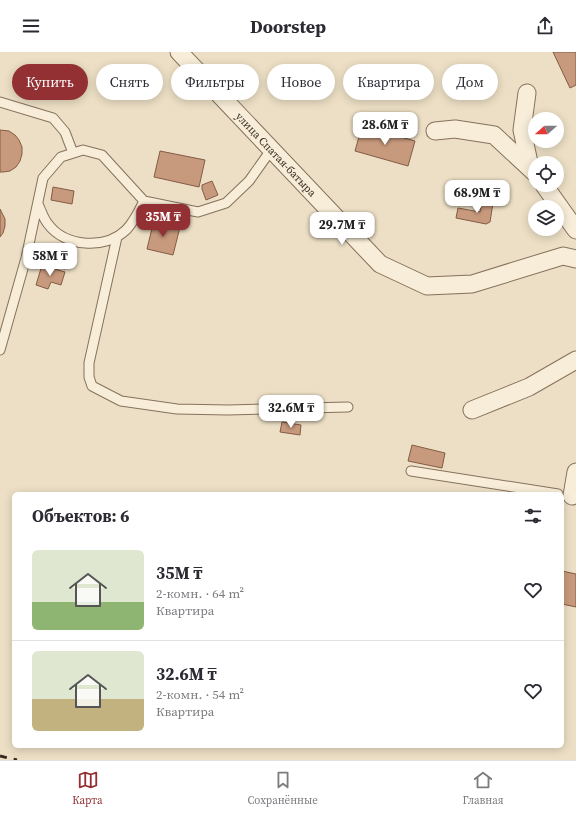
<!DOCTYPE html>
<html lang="ru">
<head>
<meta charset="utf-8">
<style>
	:root { --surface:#fff; --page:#f2f2f3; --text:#2b2b33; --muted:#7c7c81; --line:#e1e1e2; --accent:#923034 }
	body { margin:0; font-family:"Source Serif 4",serif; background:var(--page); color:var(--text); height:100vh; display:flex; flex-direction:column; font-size:15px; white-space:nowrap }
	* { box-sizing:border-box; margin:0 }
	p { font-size:13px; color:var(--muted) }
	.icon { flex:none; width:22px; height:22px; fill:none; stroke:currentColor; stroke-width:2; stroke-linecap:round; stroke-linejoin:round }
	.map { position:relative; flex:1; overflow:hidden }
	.panel { position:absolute; left:12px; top:440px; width:552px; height:256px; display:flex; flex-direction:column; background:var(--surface); border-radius:6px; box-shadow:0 2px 10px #0003 }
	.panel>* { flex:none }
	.hud { position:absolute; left:12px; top:12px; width:552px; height:36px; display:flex; gap:8px }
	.needle { width:26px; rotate:249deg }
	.buttons { position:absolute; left:528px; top:60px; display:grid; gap:8px }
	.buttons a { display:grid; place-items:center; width:36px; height:36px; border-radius:50%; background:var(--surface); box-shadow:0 2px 10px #0003; font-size:20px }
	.price { position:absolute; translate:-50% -34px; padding:0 9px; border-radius:8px; background:#fff; color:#222; font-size:13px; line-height:26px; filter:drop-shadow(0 1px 2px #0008) }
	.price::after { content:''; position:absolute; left:50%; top:24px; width:12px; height:9px; margin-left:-6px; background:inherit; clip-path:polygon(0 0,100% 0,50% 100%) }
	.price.current { background:var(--accent); color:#fff }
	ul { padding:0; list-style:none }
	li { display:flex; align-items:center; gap:12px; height:100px; padding:0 20px }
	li+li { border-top:1px solid var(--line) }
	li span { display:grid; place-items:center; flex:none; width:112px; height:80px; border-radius:6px; color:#555 }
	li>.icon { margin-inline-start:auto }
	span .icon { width:48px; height:48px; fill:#fffc; stroke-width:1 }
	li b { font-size:17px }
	h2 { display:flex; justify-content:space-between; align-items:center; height:48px; padding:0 20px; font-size:17px }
	.chip { padding:0 14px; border-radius:18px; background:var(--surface); box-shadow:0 2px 10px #0003; font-size:14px; line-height:36px }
	.chip.current { background:var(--accent); color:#fff }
	header { display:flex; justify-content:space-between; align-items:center; height:52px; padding:0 20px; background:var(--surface); font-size:18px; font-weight:700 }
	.menu { display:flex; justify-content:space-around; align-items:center; height:56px; border-top:1px solid var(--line); background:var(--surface); font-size:11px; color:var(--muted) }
	.menu a { display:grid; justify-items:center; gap:2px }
	.menu .current { color:var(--accent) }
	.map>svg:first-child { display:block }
</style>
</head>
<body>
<header><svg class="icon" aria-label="menu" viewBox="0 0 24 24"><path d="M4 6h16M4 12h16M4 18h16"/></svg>Doorstep<svg class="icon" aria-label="share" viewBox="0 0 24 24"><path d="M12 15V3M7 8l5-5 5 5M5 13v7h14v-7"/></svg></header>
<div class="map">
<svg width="576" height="708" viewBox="0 0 576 708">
	<rect width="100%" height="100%" fill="#ecdfc5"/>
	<!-- building -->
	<path fill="#c89a7d" stroke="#845b43" d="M553,0H576V33L570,36Z
		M362,74L415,89L408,114L355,99Z
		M0,78L9,79L15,83L19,88L22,95V102L20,109L16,115L10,119L3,120H0Z
		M160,99L205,108L199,135L154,125Z
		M212,129L218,143L206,148L202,137V133Z
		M53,135L74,139L72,152L51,148Z
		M482,149L493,151L490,170L486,172L456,166L458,156L480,160Z
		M0,157L5,167V174L3,181L0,185Z
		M154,168L180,175L173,203L147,197Z
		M47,197L68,203L65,217L44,211Z
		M42,213L65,220L61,233L51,230L48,237L36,233Z
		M282,370L301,373L300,383L280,380Z
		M412,393L445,401L442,416L408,409Z
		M562,519L576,522V555L562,552Z"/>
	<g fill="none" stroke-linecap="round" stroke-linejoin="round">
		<!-- service casing -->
		<g stroke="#86715c" stroke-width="11">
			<path id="service" d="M0,50L53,66L65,80L73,101
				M38,152C41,158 43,166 48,172C65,195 105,198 126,178C134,170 139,159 144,149
				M117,185L89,311V325L92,334L121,349L177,357L228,358L348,355
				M0,298L26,206L43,126L61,105L83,98L102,103L144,149L198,160L226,151L249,129L271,98
				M411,419L558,442"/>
		</g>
		<!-- minor casing -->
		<g stroke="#86715c" stroke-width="19">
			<g id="minor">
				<path id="s1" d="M179,0L380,212L427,234L472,232L563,204L576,207"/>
				<path d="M527,41L522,78L530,115"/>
				<path d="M435,79L455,77L494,83L535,121"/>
				<path d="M544,133L576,178"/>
				<path d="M472,358L529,335L576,308"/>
				<path d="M572,444L576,420"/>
			</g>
		</g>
		<!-- service -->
		<use href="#service" stroke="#f7edd8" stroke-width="9"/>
		<!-- minor -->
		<use href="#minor" stroke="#f7edd8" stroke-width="17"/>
		<!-- rail -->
		<path stroke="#372a1f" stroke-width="3" stroke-dasharray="7 7" stroke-linecap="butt" d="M0,704L17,708"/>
	</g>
	<g text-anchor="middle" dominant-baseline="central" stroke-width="3" stroke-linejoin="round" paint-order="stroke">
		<!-- street labels -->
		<g font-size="11" fill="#372a1f" stroke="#f4ead5">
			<text stroke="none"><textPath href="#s1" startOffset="141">улица Спатая-батыра</textPath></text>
		</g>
	</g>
</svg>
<div class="buttons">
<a><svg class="needle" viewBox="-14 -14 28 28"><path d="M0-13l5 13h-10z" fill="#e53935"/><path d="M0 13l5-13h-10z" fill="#7c7c81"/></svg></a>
<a><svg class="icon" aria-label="locate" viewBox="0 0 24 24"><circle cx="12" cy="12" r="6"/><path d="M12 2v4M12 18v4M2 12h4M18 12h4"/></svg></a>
<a><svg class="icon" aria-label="layers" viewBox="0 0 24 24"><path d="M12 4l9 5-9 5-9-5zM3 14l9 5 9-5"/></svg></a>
</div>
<b class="price" style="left:385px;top:94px">28.6M ₸</b>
<b class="price" style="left:477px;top:162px">68.9M ₸</b>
<b class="price current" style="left:163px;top:186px">35M ₸</b>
<b class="price" style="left:342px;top:194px">29.7M ₸</b>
<b class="price" style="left:50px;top:225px">58M ₸</b>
<b class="price" style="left:291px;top:377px">32.6M ₸</b>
<div class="hud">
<a class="chip current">Купить</a>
<a class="chip">Снять</a>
<a class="chip">Фильтры</a>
<a class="chip">Новое</a>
<a class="chip">Квартира</a>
<a class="chip">Дом</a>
</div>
<section class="panel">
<h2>Объектов: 6<svg class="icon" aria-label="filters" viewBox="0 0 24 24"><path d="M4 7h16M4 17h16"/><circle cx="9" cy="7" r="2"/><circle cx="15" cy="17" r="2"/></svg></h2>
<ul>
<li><span style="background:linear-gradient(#dfe7d0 65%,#8fb573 0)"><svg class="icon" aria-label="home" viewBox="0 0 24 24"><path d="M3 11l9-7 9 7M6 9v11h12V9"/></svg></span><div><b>35M ₸</b><p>2-комн. · 64 m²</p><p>Квартира</p></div><svg class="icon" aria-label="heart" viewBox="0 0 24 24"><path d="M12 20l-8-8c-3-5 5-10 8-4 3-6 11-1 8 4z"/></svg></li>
<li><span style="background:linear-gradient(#dfe7d0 60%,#c2b280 0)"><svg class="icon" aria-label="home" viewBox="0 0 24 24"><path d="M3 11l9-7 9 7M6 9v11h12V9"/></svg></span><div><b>32.6M ₸</b><p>2-комн. · 54 m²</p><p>Квартира</p></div><svg class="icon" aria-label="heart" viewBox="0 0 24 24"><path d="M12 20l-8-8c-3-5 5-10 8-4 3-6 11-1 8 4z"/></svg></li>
</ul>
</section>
</div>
<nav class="menu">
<a class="current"><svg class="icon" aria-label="map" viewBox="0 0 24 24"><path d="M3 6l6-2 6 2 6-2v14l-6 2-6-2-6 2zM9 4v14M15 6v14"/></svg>Карта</a>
<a><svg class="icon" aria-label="saved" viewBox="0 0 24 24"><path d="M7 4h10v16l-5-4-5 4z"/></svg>Сохранённые</a>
<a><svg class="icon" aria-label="home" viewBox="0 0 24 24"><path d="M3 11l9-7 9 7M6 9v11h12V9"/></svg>Главная</a>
</nav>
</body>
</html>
